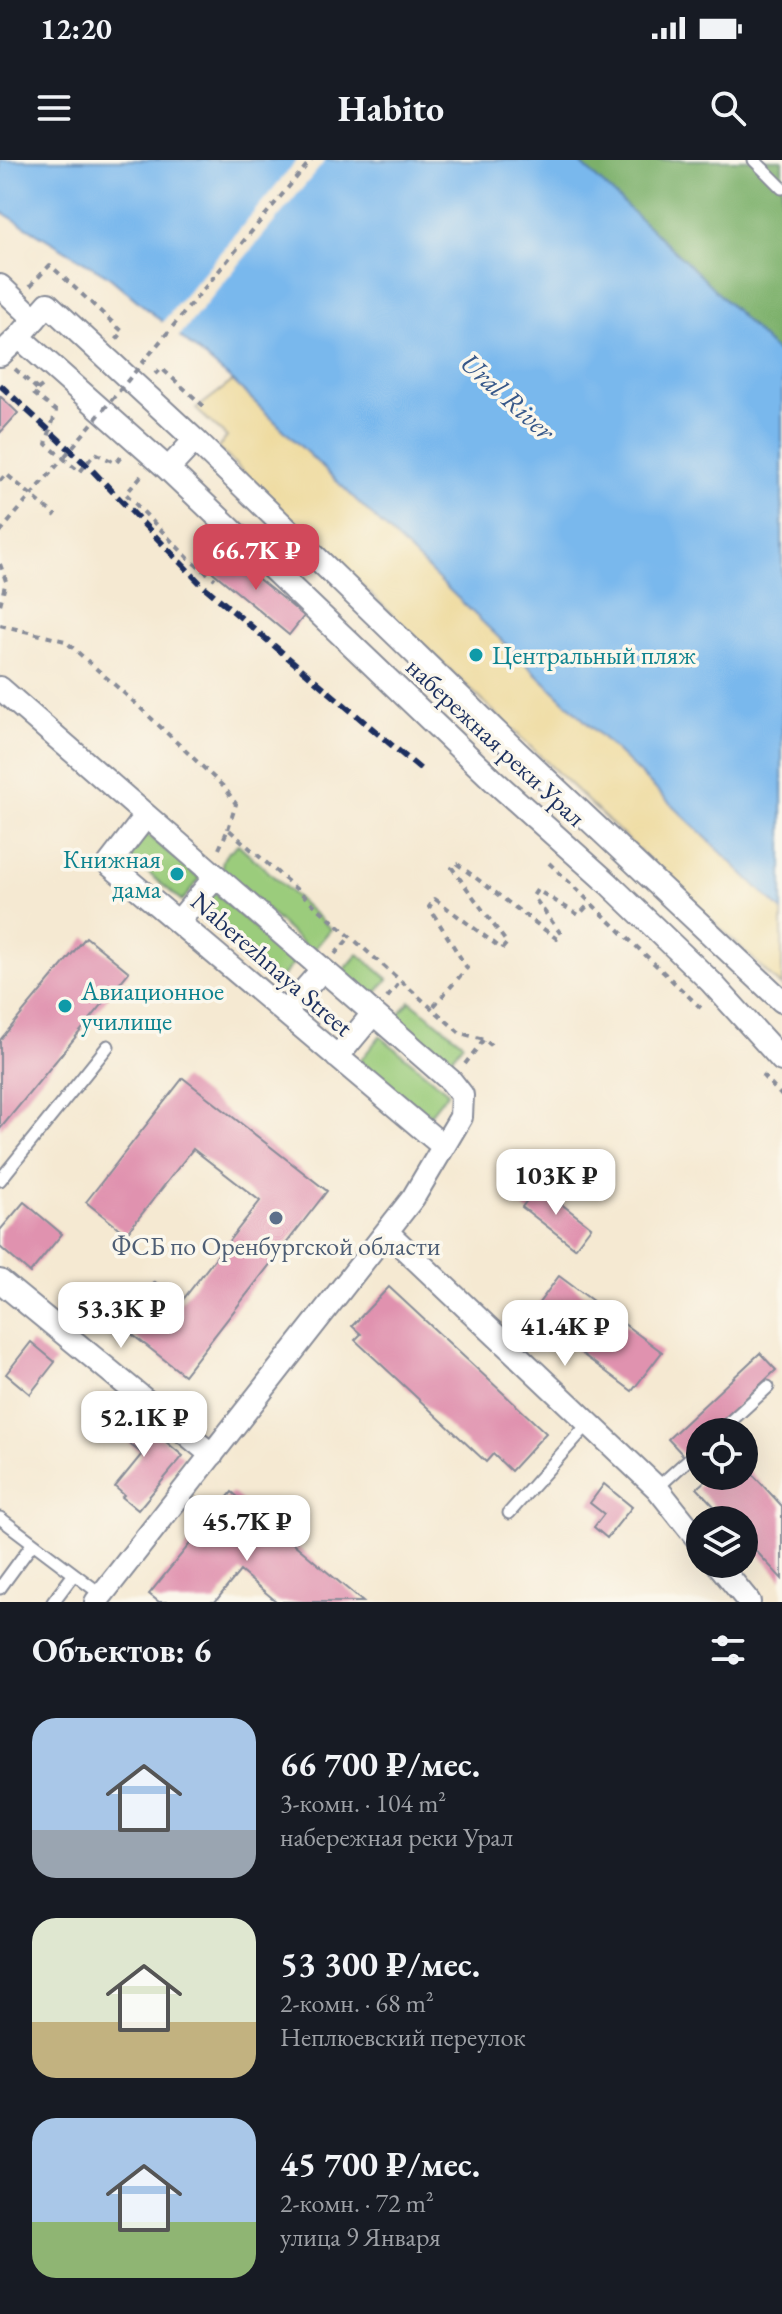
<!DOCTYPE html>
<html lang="ru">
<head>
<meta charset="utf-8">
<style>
	:root { --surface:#171b24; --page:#242831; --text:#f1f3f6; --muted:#9ea1a6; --accent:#d1495b }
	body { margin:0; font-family:"EB Garamond",serif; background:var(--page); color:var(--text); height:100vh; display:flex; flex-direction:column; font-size:30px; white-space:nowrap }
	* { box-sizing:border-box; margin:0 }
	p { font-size:26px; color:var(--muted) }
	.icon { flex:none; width:44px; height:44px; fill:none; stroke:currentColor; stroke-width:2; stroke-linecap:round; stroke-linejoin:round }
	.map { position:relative; height:1442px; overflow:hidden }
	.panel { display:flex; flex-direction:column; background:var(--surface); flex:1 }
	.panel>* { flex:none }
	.fabs { position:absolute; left:686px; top:1258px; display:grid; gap:16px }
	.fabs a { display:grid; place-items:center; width:72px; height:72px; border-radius:50%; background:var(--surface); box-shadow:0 8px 32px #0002; font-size:40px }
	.price { position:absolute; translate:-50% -68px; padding:0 18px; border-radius:16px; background:#fff; color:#222; font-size:26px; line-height:52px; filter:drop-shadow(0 2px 4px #0008) }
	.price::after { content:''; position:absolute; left:50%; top:48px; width:24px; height:18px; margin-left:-12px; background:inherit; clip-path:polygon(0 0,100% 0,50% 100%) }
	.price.active { background:var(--accent); color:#fff }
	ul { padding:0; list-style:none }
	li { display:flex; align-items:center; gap:24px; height:200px; padding:0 32px }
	li span { display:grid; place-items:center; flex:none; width:224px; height:160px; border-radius:24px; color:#555 }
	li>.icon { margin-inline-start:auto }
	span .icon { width:96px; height:96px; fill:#fffc; stroke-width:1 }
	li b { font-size:34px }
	h2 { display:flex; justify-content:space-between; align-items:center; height:96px; padding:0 32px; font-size:34px }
	.status { display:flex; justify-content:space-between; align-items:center; height:56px; padding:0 40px; background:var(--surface); direction:ltr }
	.status svg { height:22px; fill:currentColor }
	header { display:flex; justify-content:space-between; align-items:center; height:104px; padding:0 32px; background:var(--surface); font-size:36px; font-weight:700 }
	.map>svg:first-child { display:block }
</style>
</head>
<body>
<div class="status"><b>12:20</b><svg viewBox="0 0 49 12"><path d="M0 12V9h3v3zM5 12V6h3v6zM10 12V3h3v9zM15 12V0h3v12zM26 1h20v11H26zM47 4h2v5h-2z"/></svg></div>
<header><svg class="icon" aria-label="menu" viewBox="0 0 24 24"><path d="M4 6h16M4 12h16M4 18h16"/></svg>Habito<svg class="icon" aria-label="search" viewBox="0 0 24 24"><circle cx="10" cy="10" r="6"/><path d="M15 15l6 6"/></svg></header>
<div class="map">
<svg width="782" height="1442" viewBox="0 0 782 1442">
	<rect width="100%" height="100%" fill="#fbf7ec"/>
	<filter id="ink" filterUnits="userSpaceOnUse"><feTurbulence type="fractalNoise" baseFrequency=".0125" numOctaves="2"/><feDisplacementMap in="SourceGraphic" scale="16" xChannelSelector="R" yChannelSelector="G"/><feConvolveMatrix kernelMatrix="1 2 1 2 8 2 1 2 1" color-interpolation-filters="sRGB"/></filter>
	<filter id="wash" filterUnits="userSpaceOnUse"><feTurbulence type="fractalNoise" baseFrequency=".006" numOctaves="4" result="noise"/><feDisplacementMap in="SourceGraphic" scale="32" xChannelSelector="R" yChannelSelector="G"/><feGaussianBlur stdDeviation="1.8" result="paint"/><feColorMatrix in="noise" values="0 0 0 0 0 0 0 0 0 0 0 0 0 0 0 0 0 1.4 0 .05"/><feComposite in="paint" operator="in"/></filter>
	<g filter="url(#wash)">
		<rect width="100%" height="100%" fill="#f5e9d2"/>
		<!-- green -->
		<path fill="#9bcc7b" stroke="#5b7e6c" stroke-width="2" d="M146,674L200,719L182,741L128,696Z
			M238,684L331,769L312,792L222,709C221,695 229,693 238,684Z
			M213,731L294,803L274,825L194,752Z
			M358,794L388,819L369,842L339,816Z
			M410,841L463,883L445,906L392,863Z
			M380,876L448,932L428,957L360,901Z"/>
		<!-- forest -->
		<path fill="#7cb06b" stroke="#4c7064" stroke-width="2" d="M577,0H782V198L700,115Z"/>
		<!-- sand -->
		<path fill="#eeda9e" stroke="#84847e" stroke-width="2" d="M233,221L782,751V827L218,288L227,277L196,249Z"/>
		<!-- water -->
		<path fill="#79b8ed" stroke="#4a74a6" stroke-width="2" d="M0,0H577L700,115L782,198V751L233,221L108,116L0,51Z"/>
		<!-- pier -->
		<path fill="#f5e9d2" d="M297,0H326L177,179L160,165Z"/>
		<g id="blocks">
			<!-- building -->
			<path fill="#e092af" d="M0,236L18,253L0,273Z
				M223,390L304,456L289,475L208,408Z
				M86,777L129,812L0,969V880Z
				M183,918L327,1031L184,1215L120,1165L155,1122L181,1142L260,1041L193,989L126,1074L86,1042Z
				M538,1026L591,1067L575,1088L522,1047Z
				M24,1042L62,1074L30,1113L0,1087V1070Z
				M559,1116L662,1192L632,1231L530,1155Z
				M389,1127L546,1273L511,1311L493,1294L486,1302L355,1180L361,1174L352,1166Z
				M31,1182L55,1202L30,1234L6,1214Z
				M760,1193L776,1210L710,1272H700V1281L684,1296L668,1279Z
				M125,1248L183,1296L138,1350L122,1337L124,1335L115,1327L142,1294L109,1267Z
				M744,1305L782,1346V1419L744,1378V1360H727L697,1328L710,1316H744Z
				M604,1324L632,1347L607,1378L594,1367L604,1354L590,1343Z
				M232,1332L363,1442H277L240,1411L215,1442H159L149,1434Z"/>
		</g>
	</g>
	<g filter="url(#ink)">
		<use href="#blocks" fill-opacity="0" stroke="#888c98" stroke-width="2"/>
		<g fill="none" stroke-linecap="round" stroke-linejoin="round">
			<!-- lane casing -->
			<g stroke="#888c98" stroke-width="15">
				<path id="lane" d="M754,0L782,28
					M0,1020L108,886
					M719,1272L768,1227
					M657,1328L700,1289
					M509,1353L589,1263
					M0,1358L102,1435
					M0,1428L33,1383
					M53,1442L74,1414"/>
			</g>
			<!-- street casing -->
			<g stroke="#888c98" stroke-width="26">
				<path id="street" d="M0,126L35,159
					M0,195L19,177
					M195,280L168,309L492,619L609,724L711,822L782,900
					M168,309L19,177L48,144L195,280L517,592L782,841
					M0,528L451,921L462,935L461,957L413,1038L96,1442
					M146,656L109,704L443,986
					M179,761L216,716
					M285,852L321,811
					M337,897L372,855
					M388,1073L657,1328L700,1382
					M0,1121L212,1295
					M718,1404L749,1442"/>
			</g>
			<!-- path -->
			<path stroke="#888c98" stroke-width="4" stroke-dasharray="6 6" stroke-linecap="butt" d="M30,126L50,105L123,172L116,180
				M15,209L37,229
				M155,214L161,208L207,249
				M42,226L33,233L56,251L46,284L80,312L95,293L116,303L121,297
				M141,316L126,334L191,401L215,419
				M0,321L6,314L56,356
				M0,372L65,296
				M0,404L6,421L0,445
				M0,465L65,481L134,542L225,628L236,644L228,669
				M219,689L228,669L460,873L484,879L491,885
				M549,703L705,852
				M335,794L349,778
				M387,838L400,822
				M434,846L467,808L429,747L435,739L502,789L507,783L452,708L456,703L557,779L561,774L533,736L537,730L579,755L590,743
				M465,904L484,879
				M762,915L782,936"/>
			<!-- lane -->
			<use href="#lane" stroke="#fff" stroke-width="11"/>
			<!-- street -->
			<use href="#street" stroke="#fff" stroke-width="22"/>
			<!-- rail -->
			<path stroke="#1b2f5e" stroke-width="6" stroke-dasharray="12 6" stroke-linecap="butt" d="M0,225L92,310L201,424L420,609"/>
			<!-- path-bridge -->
			<path stroke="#888c98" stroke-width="4" stroke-dasharray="6 6" stroke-linecap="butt" d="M65,296L311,0"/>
		</g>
	</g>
	<!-- markers -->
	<g fill="#0f9aa8" stroke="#fbf7ec" stroke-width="3">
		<circle cx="476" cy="495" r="8"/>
		<circle cx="177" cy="714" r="8"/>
		<circle cx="65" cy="846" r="8"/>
	</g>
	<circle fill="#5c6f8a" stroke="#fbf7ec" stroke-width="3" cx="276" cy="1058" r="8"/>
	<g text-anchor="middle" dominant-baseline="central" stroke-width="7" stroke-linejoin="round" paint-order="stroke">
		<!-- culture labels -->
		<g font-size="26" fill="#0d838f" stroke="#fbf7ec" text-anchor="start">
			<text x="492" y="495">Центральный пляж</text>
			<text x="161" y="699" text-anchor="end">Книжная<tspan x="161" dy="30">дама</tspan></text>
			<text x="81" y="831">Авиационное<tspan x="81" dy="30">училище</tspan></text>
		</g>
		<!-- street labels -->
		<g font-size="26" fill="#1b2f5e" stroke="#fbf7ec">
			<text transform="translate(496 582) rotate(43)">набережная реки Урал</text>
			<text transform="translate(272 804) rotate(41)">Naberezhnaya Street</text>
		</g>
		<!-- service labels -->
		<g font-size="26" fill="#4e5e75" stroke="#fbf7ec">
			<text x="276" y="1086">ФСБ по Оренбургской области</text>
		</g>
		<!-- water labels -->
		<g font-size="28" font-style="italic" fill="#375889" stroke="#fbf7ec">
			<text transform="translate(508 236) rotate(42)">Ural River</text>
		</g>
	</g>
</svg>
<div class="fabs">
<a><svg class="icon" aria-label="locate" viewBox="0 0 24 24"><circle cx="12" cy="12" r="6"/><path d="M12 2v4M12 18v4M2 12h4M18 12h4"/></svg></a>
<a><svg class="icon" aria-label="layers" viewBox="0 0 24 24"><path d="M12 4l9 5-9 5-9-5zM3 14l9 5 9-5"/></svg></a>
</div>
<b class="price active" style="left:256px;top:432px">66.7K ₽</b>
<b class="price" style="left:556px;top:1057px">103K ₽</b>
<b class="price" style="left:121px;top:1190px">53.3K ₽</b>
<b class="price" style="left:565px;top:1208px">41.4K ₽</b>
<b class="price" style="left:144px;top:1299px">52.1K ₽</b>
<b class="price" style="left:247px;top:1403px">45.7K ₽</b>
</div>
<section class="panel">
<h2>Объектов: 6<svg class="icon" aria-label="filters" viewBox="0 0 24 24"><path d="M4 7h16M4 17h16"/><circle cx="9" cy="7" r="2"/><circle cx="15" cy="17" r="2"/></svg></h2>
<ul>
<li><span style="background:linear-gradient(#a9c7e8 70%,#9aa5b1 0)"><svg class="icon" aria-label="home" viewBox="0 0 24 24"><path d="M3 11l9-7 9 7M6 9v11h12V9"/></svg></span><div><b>66 700 ₽/мес.</b><p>3-комн. · 104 m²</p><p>набережная реки Урал</p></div></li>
<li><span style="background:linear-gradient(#dfe7d0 65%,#c2b280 0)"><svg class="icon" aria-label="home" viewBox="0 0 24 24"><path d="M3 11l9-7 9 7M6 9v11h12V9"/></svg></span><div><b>53 300 ₽/мес.</b><p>2-комн. · 68 m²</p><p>Неплюевский переулок</p></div></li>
<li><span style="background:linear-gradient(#a9c7e8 65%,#8fb573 0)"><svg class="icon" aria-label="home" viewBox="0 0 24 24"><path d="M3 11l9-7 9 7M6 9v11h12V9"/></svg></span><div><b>45 700 ₽/мес.</b><p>2-комн. · 72 m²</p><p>улица 9 Января</p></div></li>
</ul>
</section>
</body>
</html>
